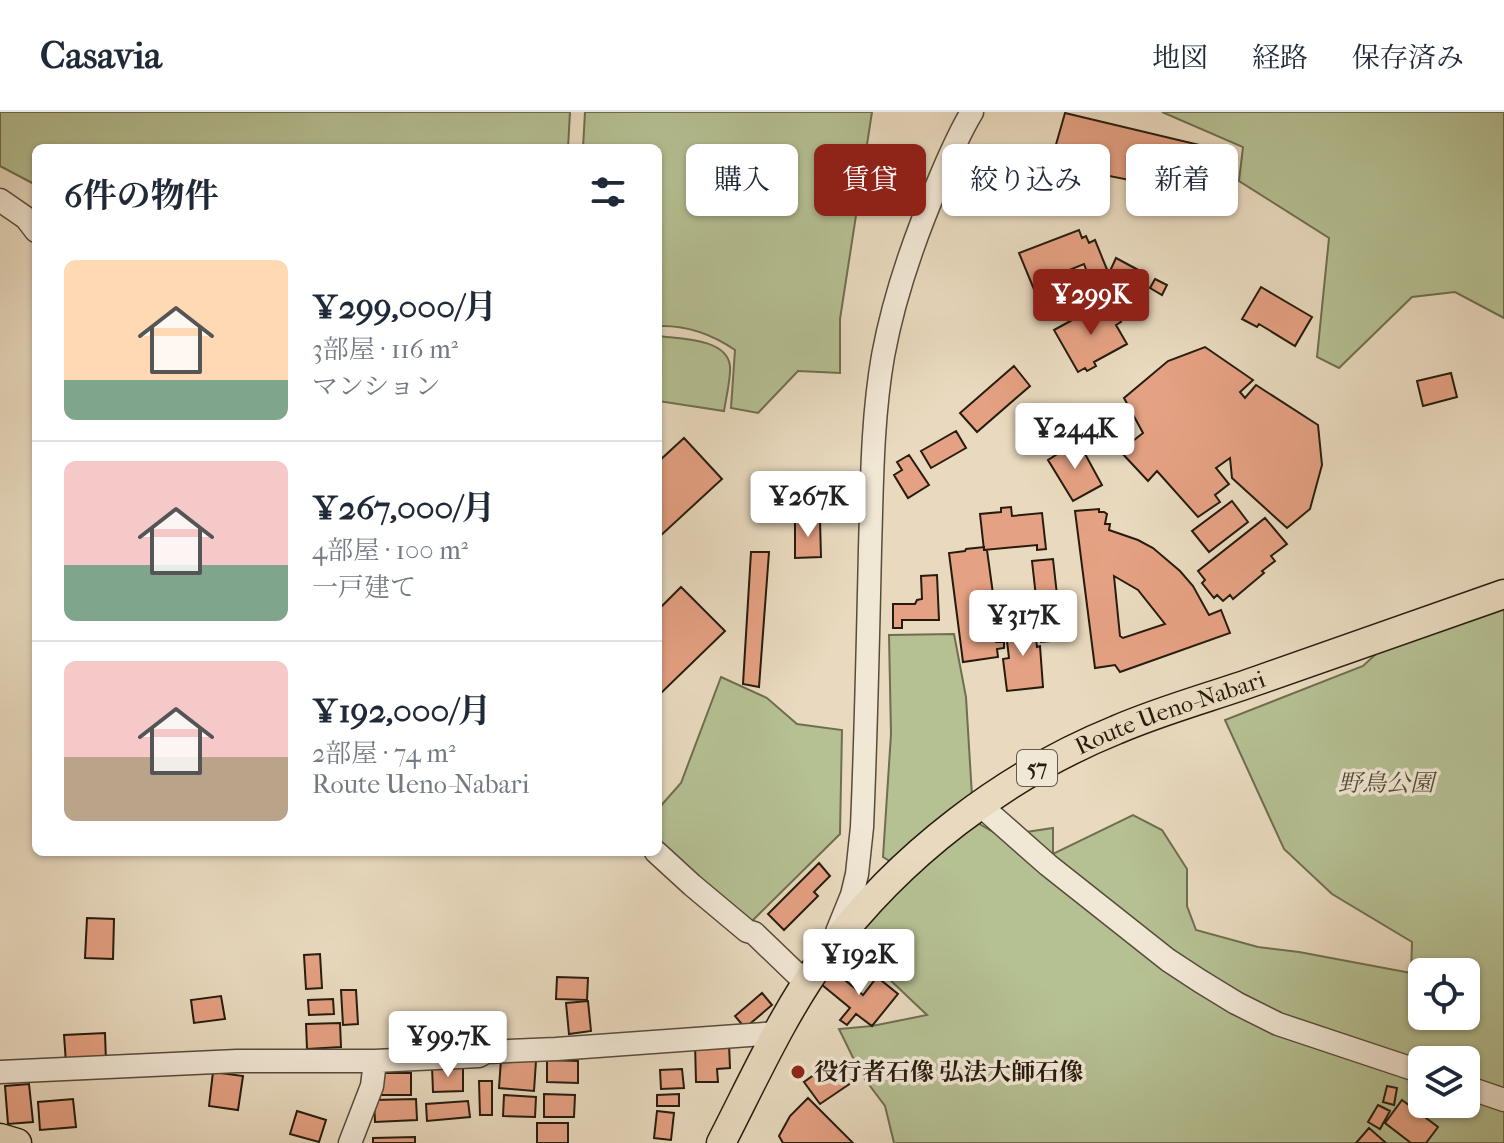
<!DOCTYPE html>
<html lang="ja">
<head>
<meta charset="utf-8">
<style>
	:root { --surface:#fff; --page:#f2f2f3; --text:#1f2937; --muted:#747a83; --line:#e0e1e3; --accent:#8f2418 }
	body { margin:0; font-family:"IM FELL French Canon","Noto Serif JP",serif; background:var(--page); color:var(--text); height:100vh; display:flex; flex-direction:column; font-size:30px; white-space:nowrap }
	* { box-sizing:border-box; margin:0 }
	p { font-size:26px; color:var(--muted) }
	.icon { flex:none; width:44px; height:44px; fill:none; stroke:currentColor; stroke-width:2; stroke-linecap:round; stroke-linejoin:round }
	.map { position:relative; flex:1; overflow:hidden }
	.side { position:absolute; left:32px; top:32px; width:630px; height:712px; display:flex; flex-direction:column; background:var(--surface); border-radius:12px; box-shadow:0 2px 6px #0004 }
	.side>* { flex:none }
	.hud { position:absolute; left:686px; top:32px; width:698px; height:72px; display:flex; gap:16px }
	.tools { position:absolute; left:1408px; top:846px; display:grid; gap:16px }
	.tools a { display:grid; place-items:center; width:72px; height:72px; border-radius:12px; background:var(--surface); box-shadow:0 2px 6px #0004; font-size:40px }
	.price { position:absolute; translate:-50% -68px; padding:0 18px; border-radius:8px; background:#fff; color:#222; font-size:26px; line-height:52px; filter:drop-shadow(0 2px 4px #0008) }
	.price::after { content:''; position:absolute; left:50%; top:48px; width:24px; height:18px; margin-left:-12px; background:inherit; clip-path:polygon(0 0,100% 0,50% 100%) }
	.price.on { background:var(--accent); color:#fff }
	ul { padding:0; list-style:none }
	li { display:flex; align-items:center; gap:24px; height:200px; padding:0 32px }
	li+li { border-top:2px solid var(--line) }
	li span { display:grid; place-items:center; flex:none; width:224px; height:160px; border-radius:12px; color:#555 }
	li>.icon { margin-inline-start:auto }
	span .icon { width:96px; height:96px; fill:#fffc; stroke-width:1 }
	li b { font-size:34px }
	h2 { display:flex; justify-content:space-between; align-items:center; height:96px; padding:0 32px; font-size:34px }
	.tag { padding:0 28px; border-radius:12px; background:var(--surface); box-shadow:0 2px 6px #0004; font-size:28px; line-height:72px }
	.tag.on { background:var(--accent); color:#fff }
	header { display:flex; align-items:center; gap:48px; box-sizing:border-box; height:112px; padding:0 40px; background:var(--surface); border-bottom:2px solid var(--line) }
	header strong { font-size:38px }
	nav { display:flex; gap:44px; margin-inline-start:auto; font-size:28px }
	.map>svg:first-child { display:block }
</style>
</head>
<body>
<header>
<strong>Casavia</strong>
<nav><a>地図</a><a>経路</a><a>保存済み</a></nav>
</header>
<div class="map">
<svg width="1504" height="1031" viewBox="0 0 1504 1031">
	<rect width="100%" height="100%" fill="#e9dabf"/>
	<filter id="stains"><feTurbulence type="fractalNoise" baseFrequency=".0025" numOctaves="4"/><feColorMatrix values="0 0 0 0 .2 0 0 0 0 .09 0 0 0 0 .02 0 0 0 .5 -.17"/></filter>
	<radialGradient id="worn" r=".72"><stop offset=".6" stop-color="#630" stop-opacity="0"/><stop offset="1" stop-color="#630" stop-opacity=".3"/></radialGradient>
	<!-- green -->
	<path fill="#b5c093" stroke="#6e6e50" stroke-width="2" fill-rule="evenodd" d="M0,0H570L568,36H36V73L0,54Z
		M585,0H872L840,207V261L798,259L758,301L731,296L735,238C712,222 687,213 658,214V36H583Z
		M1162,0H1504V206L1455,180L1412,185L1339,256L1317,245L1329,126L1239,69L1243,35Z
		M658,224C679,227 727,226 730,254C731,266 726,286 724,299L658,289Z
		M1504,494V1031H894L885,994L861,962L839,917L872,914L927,903L848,828L951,724L976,710L1000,724L1053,716V742L1133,703L1162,718L1187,757V794L1196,818L1258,835L1299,840L1411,861L1412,830L1332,782L1284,737L1225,608L1363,554L1378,540ZM1422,860H1466V904H1422ZM1422,948H1466V992H1422Z
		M954,522L966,585L972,684L893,751L883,745L891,622L889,523Z
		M721,565L767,586L797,612L842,618L840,722L750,811L658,728V697L681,671Z"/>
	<!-- building -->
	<path fill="#e5a183" stroke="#261c0e" stroke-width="2" fill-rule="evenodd" d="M1065,1L1233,41L1224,81L1153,67L1150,72L1104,63L1106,55L1053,43Z
		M1079,118L1082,126L1086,124L1089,131L1095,128L1108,160L1090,168L1084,152L1047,167L1050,174L1062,169L1071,189L1040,201L1035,188L1038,187L1019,141Z
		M1116,146L1142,160L1134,173L1110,159Z
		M1155,167L1167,173L1162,183L1150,176Z
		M1261,175L1312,205L1295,234L1259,212L1257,215L1242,207Z
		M1103,191L1110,203L1115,200L1121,210L1116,213L1127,232L1094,250L1096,254L1087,259L1085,256L1078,260L1054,218Z
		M1205,235L1253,268L1240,280L1245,286L1256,273L1318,313L1322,353L1310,397L1287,416L1232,366L1230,346L1216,356L1229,372L1215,383L1220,390L1198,405L1157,359L1148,369L1120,339L1143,321L1124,286L1168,249Z
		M1014,254L1030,274L977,320L960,301Z
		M1451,261L1457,285L1423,294L1417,269Z
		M956,319L966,336L931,356L921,339Z
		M684,326L722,367L658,426V350Z
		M1078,329L1102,373L1073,389L1048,348Z
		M909,343L929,373L908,386L894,363L902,358L897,350Z
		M1232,389L1248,410L1209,440L1192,419Z
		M1011,395L1012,404L1042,401L1046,437L1037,438V433L984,438L980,402L1001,400V396Z
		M1099,397V400H1104L1107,402L1105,412H1110L1109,418L1138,428L1153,436L1180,459L1193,474L1209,503L1221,498L1230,521L1120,560L1115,553L1095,556L1075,399ZM1114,464L1138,478L1165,512L1123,526L1120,524Z
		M1265,406L1287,432L1271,444L1275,449L1262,459L1264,461L1233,487L1230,483L1223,489L1217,483L1214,486L1202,471L1205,468L1198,459Z
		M795,408H820L821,445L795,446Z
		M984,435V438H987L994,489H999V494L992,495L996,530H1004V536L997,537L998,545L963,550L949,441L965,439L966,437Z
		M751,440H769L759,575L743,572Z
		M1053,447L1062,528L1041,530L1032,449Z
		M937,463L939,508H902V516H893V492H915L917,488L922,487L921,464Z
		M681,475L725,519L658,584V498Z
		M1034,510L1037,535L1040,534L1043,575L1007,579L1003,547L1009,546L1005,512Z
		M819,751L830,764L814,780L818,784L784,818L768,802Z
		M87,806L114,807L113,847L85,846Z
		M320,842L322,876L306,877L304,843Z
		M828,854L863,883L877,865L898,882L872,914L856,902L847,913L840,908L850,896L816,868Z
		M557,865L588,866L587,888L556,887Z
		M341,878H356L358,912L343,913Z
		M762,881L772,893L745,916L735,904Z
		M221,884L225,907L194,911L191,888Z
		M333,887L334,902L309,903L308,888Z
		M588,889L591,919L569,922L566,891Z
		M340,911L341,935L307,937L306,912Z
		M105,921L106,949L66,951L64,923Z
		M695,931H729L730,956L717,957L718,970H696Z
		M501,947L536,949L534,979L499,976Z
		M547,948L578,949V971L547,970Z
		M835,948L851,971L820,992L804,970Z
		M432,954H463V979L433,980Z
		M682,957L684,976L661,977L660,958Z
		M213,960L243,964L238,998L209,994Z
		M380,961H411V983H380Z
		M479,969H492V1003H480Z
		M29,972L33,1010L8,1012L5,974Z
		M1387,974L1397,976L1394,993L1383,990Z
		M544,982L575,983L574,1005H544Z
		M679,982V994H657V983Z
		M504,983L536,985L535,1005L503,1004Z
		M808,986L853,1031H783L779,1024L790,1004Z
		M73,987L76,1015L40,1018L38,990Z
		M416,987L417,1008L375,1010L374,988Z
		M1402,988L1438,1015L1426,1031H1411L1385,1011Z
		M468,989L470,1005L427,1009L426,992Z
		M1378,993L1390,999L1380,1017L1368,1010Z
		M297,999L326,1008L319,1030L290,1022Z
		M657,999L674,1001L671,1028L654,1026Z
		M537,1011H568V1031H537Z
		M1369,1016L1386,1031H1356Z
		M415,1025V1031H373V1026Z"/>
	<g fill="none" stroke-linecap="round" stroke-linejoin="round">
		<!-- minor casing -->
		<g stroke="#574c3a" stroke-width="25">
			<path id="minor" d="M0,88L26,106L36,119
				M980,693L1048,753L1168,848L1200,869L1236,891L1278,912L1422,960
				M656,740L692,773L747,819L754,821L806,871
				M837,820L852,783L857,762L862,715C866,622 868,529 870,437C872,372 872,307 883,244C894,184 914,127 938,71C948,47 958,23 972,0
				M0,960L237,949H375L479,944L486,940L556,937L778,921
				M1466,975L1504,988
				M350,1031L372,974L375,949"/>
		</g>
		<!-- major casing -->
		<g stroke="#261c0e" stroke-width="31">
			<g id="major">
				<path d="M0,1026L17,1031"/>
				<path id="s1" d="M721,1031C754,967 784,899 827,841C899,744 1005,663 1116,618C1162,598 1211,585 1259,568C1340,539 1422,511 1504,482"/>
			</g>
		</g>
		<!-- minor -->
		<use href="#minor" stroke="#f1e7d5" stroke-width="22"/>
		<!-- major -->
		<use href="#major" stroke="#e9dabf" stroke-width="28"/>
	</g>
	<!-- markers -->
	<circle fill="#8f2418" stroke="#f1e7d5" stroke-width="3" cx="798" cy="960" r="8"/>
	<g text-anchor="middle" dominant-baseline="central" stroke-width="7" stroke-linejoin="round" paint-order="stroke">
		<!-- shield labels -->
		<rect fill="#f1e7d5" stroke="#63594a" stroke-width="2" x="1017" y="638" width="40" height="36" rx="6"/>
		<g font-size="22" font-weight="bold" fill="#261c0e">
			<text x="1037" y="656">57</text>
		</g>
		<!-- street labels -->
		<g font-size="24" fill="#261c0e" stroke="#f1e7d5">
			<text stroke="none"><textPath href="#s1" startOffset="644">Route Ueno-Nabari</textPath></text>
		</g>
		<!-- park labels -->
		<g font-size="24" font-style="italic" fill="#514d36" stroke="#f1e7d5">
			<text x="1386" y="671">野鳥公園</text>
		</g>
		<!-- poi labels -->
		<g font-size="24" font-weight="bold" fill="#261c0e" stroke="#f1e7d5" text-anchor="start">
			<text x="814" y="960">役行者石像 弘法大師石像</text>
		</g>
	</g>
	<rect width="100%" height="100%" filter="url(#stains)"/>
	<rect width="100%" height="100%" fill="url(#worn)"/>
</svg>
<div class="tools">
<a><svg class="icon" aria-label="locate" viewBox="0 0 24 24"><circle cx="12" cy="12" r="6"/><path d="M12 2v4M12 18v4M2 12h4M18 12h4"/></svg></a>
<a><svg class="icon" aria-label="layers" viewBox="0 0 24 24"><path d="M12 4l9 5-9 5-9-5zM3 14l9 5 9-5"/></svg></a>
</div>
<b class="price on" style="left:1091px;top:225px">¥299K</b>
<b class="price" style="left:1075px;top:359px">¥244K</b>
<b class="price" style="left:808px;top:427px">¥267K</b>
<b class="price" style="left:1023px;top:546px">¥317K</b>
<b class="price" style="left:859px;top:885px">¥192K</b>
<b class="price" style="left:448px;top:967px">¥99.7K</b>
<div class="hud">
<a class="tag">購入</a>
<a class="tag on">賃貸</a>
<a class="tag">絞り込み</a>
<a class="tag">新着</a>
</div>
<section class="side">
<h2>6件の物件<svg class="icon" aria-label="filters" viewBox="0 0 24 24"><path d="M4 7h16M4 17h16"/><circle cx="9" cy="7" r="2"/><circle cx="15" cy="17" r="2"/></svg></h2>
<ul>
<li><span style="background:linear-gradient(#ffd9b3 75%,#7fa58c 0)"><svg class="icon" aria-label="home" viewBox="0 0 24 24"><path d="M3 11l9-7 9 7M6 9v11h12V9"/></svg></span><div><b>¥299,000/月</b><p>3部屋 · 116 m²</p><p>マンション</p></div></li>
<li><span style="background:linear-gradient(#f6c9c9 65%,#7fa58c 0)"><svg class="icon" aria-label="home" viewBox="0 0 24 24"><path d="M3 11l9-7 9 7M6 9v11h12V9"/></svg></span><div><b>¥267,000/月</b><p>4部屋 · 100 m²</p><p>一戸建て</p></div></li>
<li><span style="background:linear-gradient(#f6c9c9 60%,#b9a48a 0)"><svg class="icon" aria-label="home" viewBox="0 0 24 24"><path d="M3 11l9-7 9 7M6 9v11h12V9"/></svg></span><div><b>¥192,000/月</b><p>2部屋 · 74 m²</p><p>Route Ueno-Nabari</p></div></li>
</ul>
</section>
</div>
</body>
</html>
